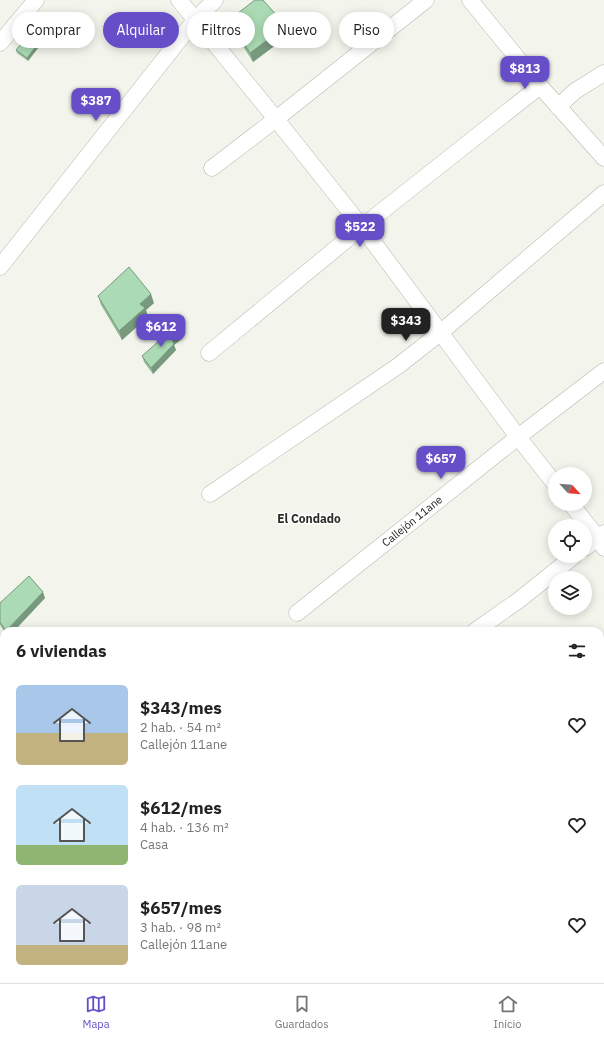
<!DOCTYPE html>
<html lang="es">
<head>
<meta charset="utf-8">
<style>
	:root { --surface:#fff; --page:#f2f2f2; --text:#222; --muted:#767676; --line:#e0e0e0; --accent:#654ec7 }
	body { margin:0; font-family:"IBM Plex Sans",sans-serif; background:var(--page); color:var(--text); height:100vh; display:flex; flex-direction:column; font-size:15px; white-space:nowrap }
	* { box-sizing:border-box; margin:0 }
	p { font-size:13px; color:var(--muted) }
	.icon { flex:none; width:22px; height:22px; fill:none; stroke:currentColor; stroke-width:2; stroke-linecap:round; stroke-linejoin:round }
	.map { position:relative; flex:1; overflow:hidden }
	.details { position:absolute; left:0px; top:627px; width:604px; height:356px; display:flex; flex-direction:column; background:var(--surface); border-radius:12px 12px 0 0; box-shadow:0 2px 10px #0003 }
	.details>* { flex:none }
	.top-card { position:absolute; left:12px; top:12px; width:400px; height:36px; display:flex; gap:8px }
	.needle { width:26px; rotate:116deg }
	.tools { position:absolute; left:548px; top:467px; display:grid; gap:8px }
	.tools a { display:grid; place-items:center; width:44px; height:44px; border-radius:50%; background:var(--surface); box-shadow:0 2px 10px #0003; font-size:20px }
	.price { position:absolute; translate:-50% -34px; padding:0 9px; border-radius:8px; background:var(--accent); color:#fff; font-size:13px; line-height:26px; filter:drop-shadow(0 1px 2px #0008) }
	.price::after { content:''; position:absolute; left:50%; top:24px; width:12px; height:9px; margin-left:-6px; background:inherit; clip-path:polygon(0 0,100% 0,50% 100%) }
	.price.on { background:#222; color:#fff }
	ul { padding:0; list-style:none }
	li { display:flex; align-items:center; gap:12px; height:100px; padding:0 16px }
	li span { display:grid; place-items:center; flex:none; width:112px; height:80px; border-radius:6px; color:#555 }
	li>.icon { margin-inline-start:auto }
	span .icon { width:48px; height:48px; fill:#fffc; stroke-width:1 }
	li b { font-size:17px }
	h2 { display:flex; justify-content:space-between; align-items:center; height:48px; padding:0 16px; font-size:17px }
	.chip { padding:0 14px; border-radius:18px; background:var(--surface); box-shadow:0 2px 10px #0003; font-size:14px; line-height:36px }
	.chip.on { background:var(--accent); color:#fff }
	.menu { display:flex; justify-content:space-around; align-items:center; height:56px; border-top:1px solid var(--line); background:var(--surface); font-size:11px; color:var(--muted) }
	.menu a { display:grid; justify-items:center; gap:2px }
	.menu .on { color:var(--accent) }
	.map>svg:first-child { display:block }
</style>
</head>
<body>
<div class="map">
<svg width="604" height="983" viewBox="0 0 604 983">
	<rect width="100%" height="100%" fill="#f3f5ec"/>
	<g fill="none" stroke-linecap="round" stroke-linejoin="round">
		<!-- minor casing -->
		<g stroke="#b6b7af" stroke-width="17">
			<path id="minor" d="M179,0L276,119L362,227L518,437L555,484
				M470,0L540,86L604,158
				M0,43L36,0
				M558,107L575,91L604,73
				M212,168L276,119L426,0
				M0,267L195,20L215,0
				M209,353L362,227L540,86
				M210,494L398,366L440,333L604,193
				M571,504L598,538L604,548
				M585,548L604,533
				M297,613L518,437L604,371
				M475,631L519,600L574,556
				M0,663L4,667
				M600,674L604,669
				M0,778L4,775
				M600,940L604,936
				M324,979L326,983
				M46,983L50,979
				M271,983L275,979
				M545,983L550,979"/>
		</g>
		<!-- minor -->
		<use href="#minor" stroke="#fff" stroke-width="16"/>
	</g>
	<!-- wall -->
	<path fill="#93bc9b" d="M229,20L286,26L289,35L253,62L232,29Z
		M38,48L28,61L17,53L16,50Z
		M98,296L154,303L146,310L148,317L122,340L101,305Z
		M183,338L174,345L176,350L153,374L144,362L142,356Z
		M45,598L14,631H4L0,625V603Z"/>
	<!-- shaded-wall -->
	<path fill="#78997e" d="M286,26L289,35L253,62L250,53Z
		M37,45L38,48L28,61L27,58Z
		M151,294L154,303L146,310L148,317L122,340L119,331L140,304Z
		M180,332L183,338L174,345L176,350L153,374L151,368L172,339Z
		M43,592L45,598L14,631H6Z"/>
	<!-- building -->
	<path fill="#abdbb4" stroke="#78997e" d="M255,0H263L286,26L250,53L229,20Z
		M28,36L37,45L27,58L16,50Z
		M129,267L151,294L140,304L145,308L119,331L98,296Z
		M177,325L180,332L172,339L174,344L151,368L142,356Z
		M29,576L43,592L6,631L0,622V603Z"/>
	<g text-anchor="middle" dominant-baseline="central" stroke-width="3" stroke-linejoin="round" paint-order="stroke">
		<!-- street labels -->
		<g font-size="11" fill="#21221f" stroke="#fff">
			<text transform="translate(412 521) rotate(-39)">Callejón 11ane</text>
		</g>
		<!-- neighbourhood labels -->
		<g font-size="12" font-weight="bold" fill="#2b2d26" stroke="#fff">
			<text x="309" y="518">El Condado</text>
		</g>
	</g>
</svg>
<div class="tools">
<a><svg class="needle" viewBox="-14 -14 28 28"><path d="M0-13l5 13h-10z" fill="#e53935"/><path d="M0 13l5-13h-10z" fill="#767676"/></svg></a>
<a><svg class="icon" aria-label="locate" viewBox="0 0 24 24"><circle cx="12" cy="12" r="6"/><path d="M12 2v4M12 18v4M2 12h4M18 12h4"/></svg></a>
<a><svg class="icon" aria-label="layers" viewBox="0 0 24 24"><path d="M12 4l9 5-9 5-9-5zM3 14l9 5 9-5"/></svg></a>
</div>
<b class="price" style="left:525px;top:90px">$813</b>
<b class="price" style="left:96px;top:122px">$387</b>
<b class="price" style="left:360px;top:248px">$522</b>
<b class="price on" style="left:406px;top:342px">$343</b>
<b class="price" style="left:161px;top:348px">$612</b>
<b class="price" style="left:441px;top:480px">$657</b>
<div class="top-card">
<a class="chip">Comprar</a>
<a class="chip on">Alquilar</a>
<a class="chip">Filtros</a>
<a class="chip">Nuevo</a>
<a class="chip">Piso</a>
</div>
<section class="details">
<h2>6 viviendas<svg class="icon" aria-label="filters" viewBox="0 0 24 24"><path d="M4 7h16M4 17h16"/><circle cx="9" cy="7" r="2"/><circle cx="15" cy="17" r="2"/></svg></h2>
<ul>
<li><span style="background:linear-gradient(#a9c7e8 60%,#c2b280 0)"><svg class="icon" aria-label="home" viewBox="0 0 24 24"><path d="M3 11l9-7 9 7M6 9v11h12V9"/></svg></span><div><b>$343/mes</b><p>2 hab. · 54 m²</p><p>Callejón 11ane</p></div><svg class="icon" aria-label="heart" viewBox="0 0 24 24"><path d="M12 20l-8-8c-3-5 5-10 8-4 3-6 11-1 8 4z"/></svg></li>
<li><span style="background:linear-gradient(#bfe0f5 75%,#8fb573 0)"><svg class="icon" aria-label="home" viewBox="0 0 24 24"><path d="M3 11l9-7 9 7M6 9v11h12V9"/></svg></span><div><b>$612/mes</b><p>4 hab. · 136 m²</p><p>Casa</p></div><svg class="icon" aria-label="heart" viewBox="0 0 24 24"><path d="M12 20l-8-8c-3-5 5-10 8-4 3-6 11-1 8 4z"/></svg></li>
<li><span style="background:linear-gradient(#c9d6e8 75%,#c2b280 0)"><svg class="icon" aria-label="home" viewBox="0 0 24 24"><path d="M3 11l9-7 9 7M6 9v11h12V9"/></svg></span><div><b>$657/mes</b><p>3 hab. · 98 m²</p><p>Callejón 11ane</p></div><svg class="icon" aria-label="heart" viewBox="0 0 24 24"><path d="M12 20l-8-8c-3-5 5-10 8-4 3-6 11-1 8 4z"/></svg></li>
</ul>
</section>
</div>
<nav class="menu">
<a class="on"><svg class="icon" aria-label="map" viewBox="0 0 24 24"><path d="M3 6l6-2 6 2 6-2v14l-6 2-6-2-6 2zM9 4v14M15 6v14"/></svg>Mapa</a>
<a><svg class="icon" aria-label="saved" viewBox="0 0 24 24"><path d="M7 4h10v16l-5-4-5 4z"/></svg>Guardados</a>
<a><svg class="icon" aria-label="home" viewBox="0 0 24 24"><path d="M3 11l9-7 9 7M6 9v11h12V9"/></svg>Inicio</a>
</nav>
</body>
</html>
